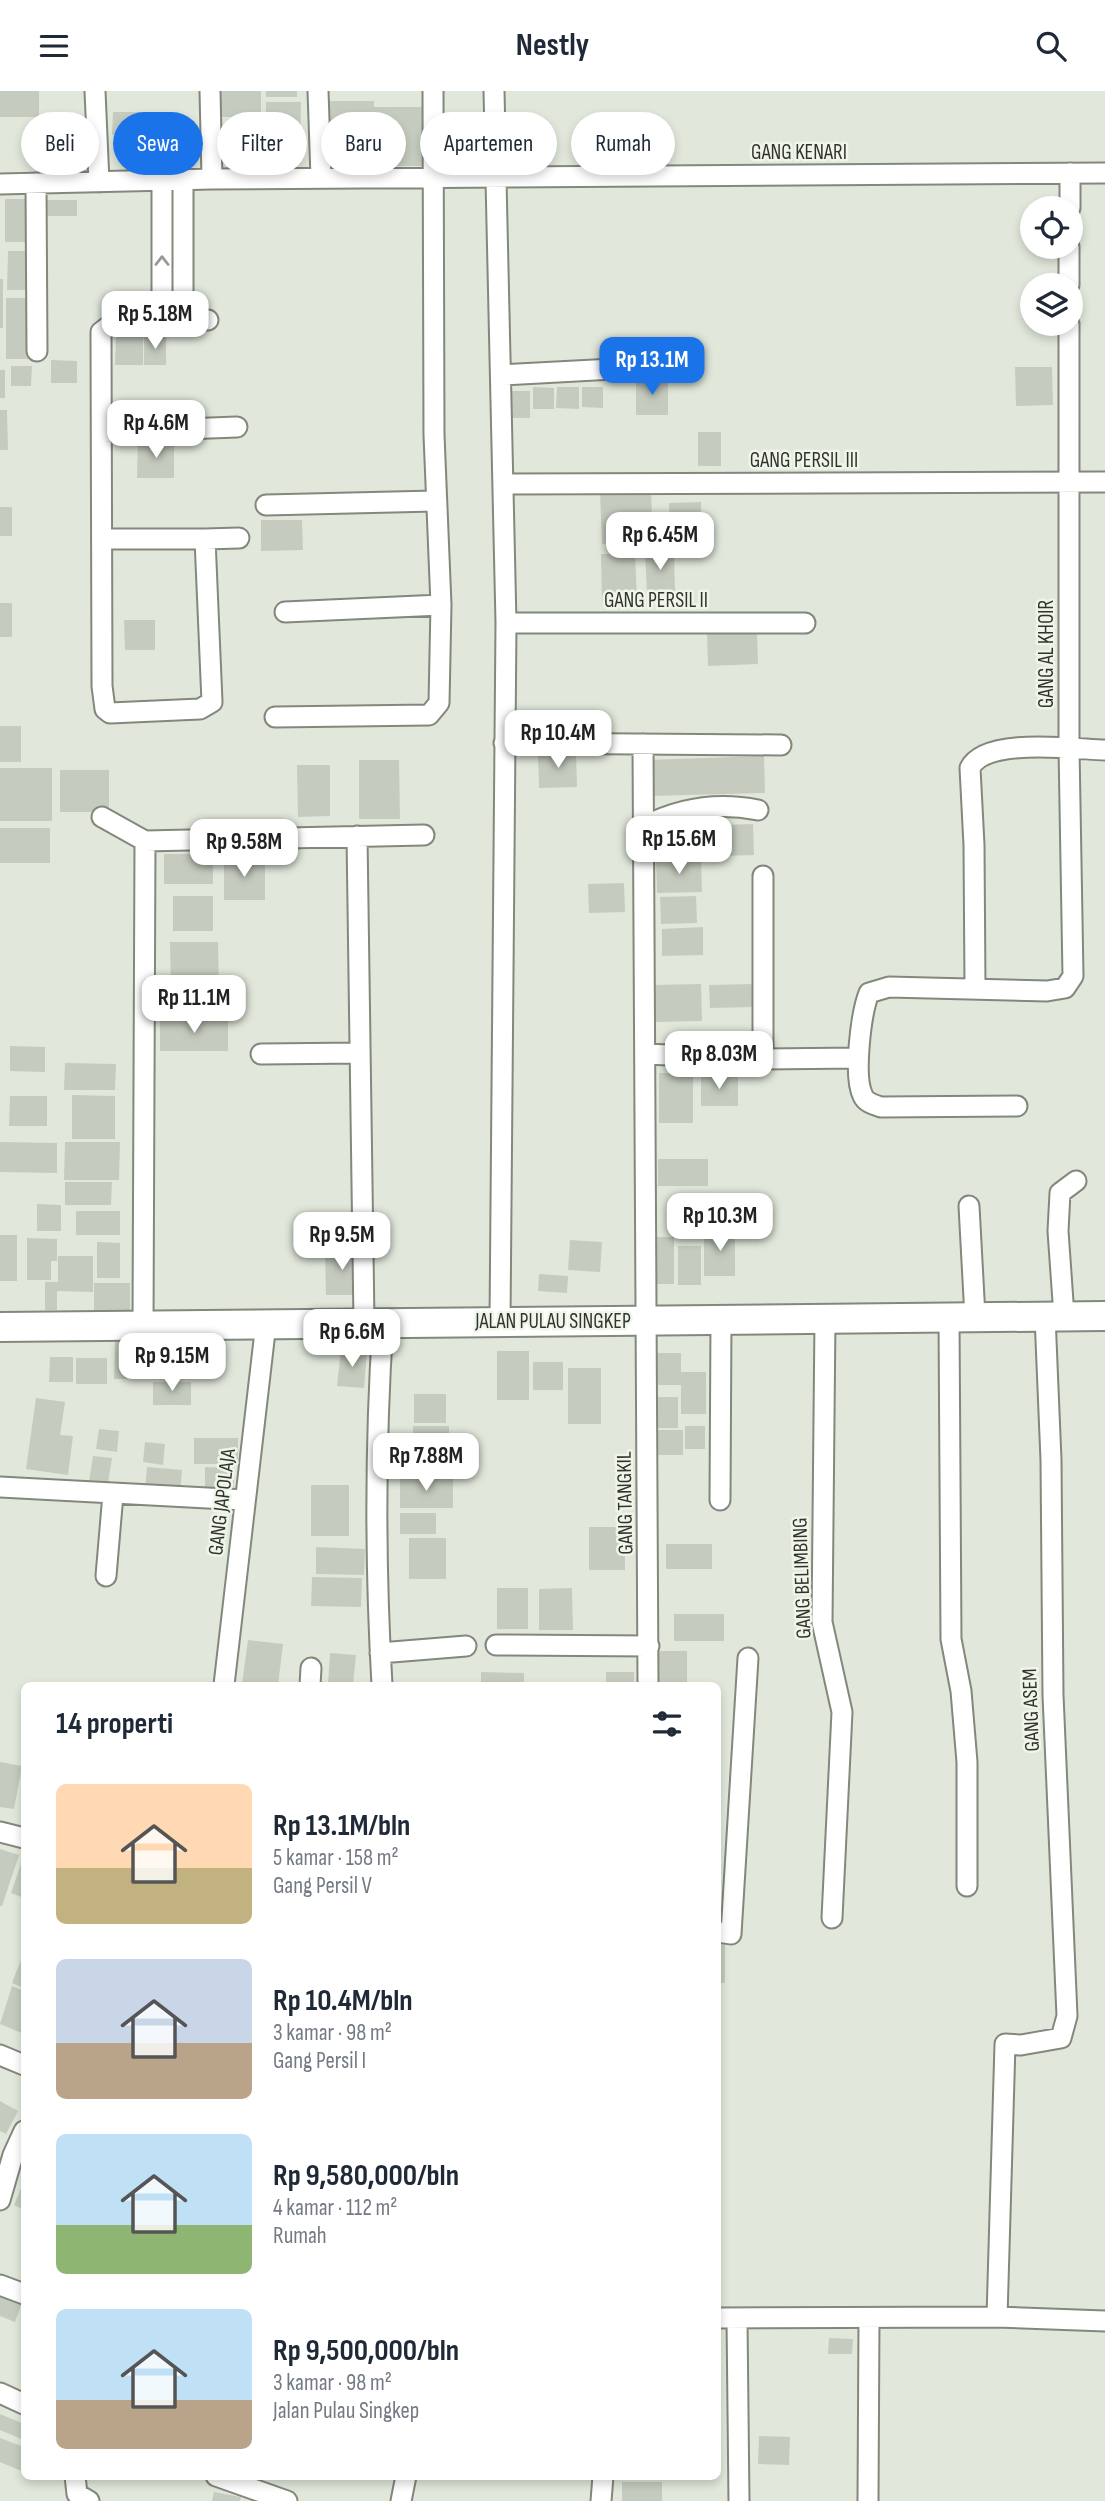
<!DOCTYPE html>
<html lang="id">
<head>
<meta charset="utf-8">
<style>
	:root { --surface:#fff; --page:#f6f6f7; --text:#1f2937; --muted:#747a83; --accent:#1a73e8 }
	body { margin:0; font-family:"Sofia Sans Condensed",sans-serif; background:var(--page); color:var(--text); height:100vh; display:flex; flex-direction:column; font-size:26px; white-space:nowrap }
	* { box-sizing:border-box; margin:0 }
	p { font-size:23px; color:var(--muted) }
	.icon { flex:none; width:38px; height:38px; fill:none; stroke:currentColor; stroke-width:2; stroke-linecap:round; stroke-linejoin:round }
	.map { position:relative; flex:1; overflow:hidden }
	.details { position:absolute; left:21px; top:1591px; width:700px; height:798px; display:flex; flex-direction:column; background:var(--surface); border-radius:10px; box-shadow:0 4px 10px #0003 }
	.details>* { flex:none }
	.hud { position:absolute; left:21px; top:21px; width:700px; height:63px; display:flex; gap:14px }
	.fabs { position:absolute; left:1020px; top:105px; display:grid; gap:14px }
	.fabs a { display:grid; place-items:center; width:63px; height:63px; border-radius:50%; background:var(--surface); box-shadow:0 4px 10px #0003; font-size:35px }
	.price { position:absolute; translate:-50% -60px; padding:0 16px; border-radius:14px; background:#fff; color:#222; font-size:23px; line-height:46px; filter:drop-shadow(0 2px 4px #0008) }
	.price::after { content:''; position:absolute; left:50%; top:42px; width:21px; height:16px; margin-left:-10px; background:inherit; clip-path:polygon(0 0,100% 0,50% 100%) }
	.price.on { background:var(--accent); color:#fff }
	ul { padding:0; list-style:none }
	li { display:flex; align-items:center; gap:21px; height:175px; padding:0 35px }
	li span { display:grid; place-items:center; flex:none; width:196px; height:140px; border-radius:10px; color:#555 }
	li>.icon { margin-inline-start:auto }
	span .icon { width:84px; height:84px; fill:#fffc; stroke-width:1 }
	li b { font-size:30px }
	h2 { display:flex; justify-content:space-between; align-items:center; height:84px; padding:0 35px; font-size:30px }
	.pill { padding:0 24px; border-radius:32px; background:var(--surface); box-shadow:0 4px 10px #0003; font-size:24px; line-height:63px }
	.pill.on { background:var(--accent); color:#fff }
	header { display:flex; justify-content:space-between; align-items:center; height:91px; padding:0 35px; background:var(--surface); font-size:32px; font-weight:700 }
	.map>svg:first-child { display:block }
</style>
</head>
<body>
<header><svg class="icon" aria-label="menu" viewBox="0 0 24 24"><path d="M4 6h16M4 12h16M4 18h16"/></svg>Nestly<svg class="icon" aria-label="search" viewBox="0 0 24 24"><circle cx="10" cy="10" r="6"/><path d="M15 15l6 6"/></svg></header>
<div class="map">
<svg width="1105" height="2410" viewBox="0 0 1105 2410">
	<rect width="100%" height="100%" fill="#e1e8db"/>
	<!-- building -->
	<path fill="#c5ccbf" d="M0,0H39V26H0Z
		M219,0H261V26H219Z
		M266,0H297V6H266Z
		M326,10H374V16H423V75H326Z
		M266,11H301L300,61H265Z
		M113,21H150V45L112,44Z
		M226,30L261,31V73H226Z
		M33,33H80V74H33Z
		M119,47L159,48V69H119Z
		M5,108H28V151H5Z
		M45,109H77V125H45Z
		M8,160H29V199H7Z
		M0,188H3V237H0Z
		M6,207H30V268H6Z
		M116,245H143V274H115Z
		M144,246H166V274H144Z
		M51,269L77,270V292H51Z
		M11,275H32L31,295H11Z
		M1015,276H1052L1053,314L1016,315Z
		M0,279H5V307H0Z
		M636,288H668V324H636Z
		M533,296L554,297V318H533Z
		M557,296H579V318L556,317Z
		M582,296H603V317L582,316Z
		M504,300H530V327H504Z
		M0,319H7L8,359H0Z
		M698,341H721V375H698Z
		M138,351H174V387H137Z
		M651,400L653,451L602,453L600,401Z
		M701,411L702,448L670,449L669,412Z
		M0,416H12V445H0Z
		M261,429H302L303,459L261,460Z
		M674,461L675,501H647L645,462Z
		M635,462L637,510L602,511L601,463Z
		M0,512H12V546H0Z
		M124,529H155V559H125Z
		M757,541L758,573L708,575L707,543Z
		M0,635H21V671H0Z
		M576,662L577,696L539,697L538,663Z
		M764,665L765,702L648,705L647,669Z
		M359,669H399L400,728H359Z
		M297,674H330V725L298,726Z
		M0,677H52V730H0Z
		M60,679H109V721H60Z
		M753,733L754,764L661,767L660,736Z
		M0,737H50V772H0Z
		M164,763H213V793H164Z
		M224,768H265V809H224Z
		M701,768L702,801L657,802L656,769Z
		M624,792L625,821L589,822L588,793Z
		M173,805H213V840H173Z
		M696,805L697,832L661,833L660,806Z
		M703,836V864L662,865V838Z
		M170,851H218L219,901H171Z
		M701,893L702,930L654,931L653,894Z
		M753,893L754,916L710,917L709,894Z
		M160,929H228V960H160Z
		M10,955L45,956V981L10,980Z
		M65,972L116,973L115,999H64Z
		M659,982H693V1032H659Z
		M701,984H738V1015H701Z
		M72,1004L115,1005V1048H72Z
		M10,1005H47V1035H9Z
		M0,1051L57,1052V1082L0,1081Z
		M65,1051H120L119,1089H64Z
		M658,1068H708V1095H658Z
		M65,1091H112L111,1114H65Z
		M37,1113L61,1114V1140H37Z
		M76,1120H120V1144H76Z
		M704,1139H735V1185H704Z
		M0,1144H17V1190H0Z
		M650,1146H674V1193H650Z
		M27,1147L57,1148V1170H51V1189H27Z
		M570,1149L602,1151L600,1181L568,1179Z
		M97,1151L120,1152V1187H97Z
		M678,1155H701V1194H678Z
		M325,1159H358V1204H326Z
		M58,1165H93V1201L57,1200V1219H45V1191H58Z
		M539,1183L568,1185L567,1202L538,1200Z
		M94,1192H130V1222H94Z
		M115,1249H127V1288H114Z
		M130,1253H148V1288H130Z
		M341,1258L367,1260L364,1297L337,1295Z
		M497,1260H529V1309H497Z
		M651,1262H681V1281H706V1323H681V1294H651Z
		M50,1266H73V1291H49Z
		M76,1267H107V1293H76Z
		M163,1269H197V1288H163Z
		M533,1271H563V1299H533Z
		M568,1277H601V1333H568Z
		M153,1291H191V1314H153Z
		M414,1303H446V1332H414Z
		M652,1306H678V1337H652Z
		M36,1307L65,1311L60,1344L73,1345L68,1384L26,1378Z
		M413,1335H449V1363H413Z
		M685,1335H705V1358H685Z
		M99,1338L119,1340L117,1361L96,1358Z
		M650,1339H683V1364H650Z
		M194,1347H238V1373H194Z
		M145,1351L165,1353L163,1374L143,1371Z
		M93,1365L112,1367L107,1399L88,1397Z
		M147,1376L182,1379L180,1402L145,1398Z
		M205,1376L234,1377V1399H205Z
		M400,1387H453V1417H400Z
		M311,1394H349V1445H311Z
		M400,1422H436V1443H400Z
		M589,1436H625V1479H589Z
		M409,1447H446V1488H409Z
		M666,1453H712V1478H666Z
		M316,1456L365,1458L364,1484L316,1483Z
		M312,1486L362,1487L361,1516L311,1515Z
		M497,1497H528V1538H497Z
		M572,1497L573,1539H539V1498Z
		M674,1523H724V1550H674Z
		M248,1549L283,1553L278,1594L242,1593Z
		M655,1560H687V1594H655Z
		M330,1562L356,1564L353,1594H328Z
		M481,1581L524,1582V1594H481Z
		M606,1581H634V1594H606Z
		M0,1671L22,1675L14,1718L0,1716Z
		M0,1758L19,1764L2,1815H0Z
		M24,1764V1807L11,1802Z
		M718,1844H725V1892H718Z
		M24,1861V1897L12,1892Z
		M12,1895L24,1900V1943L0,1933Z
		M0,2010L18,2020L6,2043L0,2040Z
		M24,2090V2119L14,2114Z
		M0,2198L24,2206L15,2231L0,2225Z
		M829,2247L853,2248L852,2263H828Z
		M0,2323L24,2333V2349L0,2339Z
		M759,2345L790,2346L789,2374L758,2373Z
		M0,2347L24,2356V2381L0,2371Z
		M622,2391H662V2410H622Z
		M214,2401L241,2406L240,2410H212Z"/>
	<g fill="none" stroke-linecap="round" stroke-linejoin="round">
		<!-- street casing -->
		<g stroke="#82887c" stroke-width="23">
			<path id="street" d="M95,0L99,91
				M210,0L212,88
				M318,0L321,87
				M494,0L506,532L500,1230
				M162,89V230
				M183,89V229
				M36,92L37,260
				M0,93L212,88L1105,82
				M1070,117V82
				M1069,194V156
				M208,229L114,231L101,241L102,595L105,618L110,622L200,618L212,611L205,448L239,447
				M501,284L632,277
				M104,341L237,336
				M503,393L1105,391
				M266,414L435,410
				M103,448H205
				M285,521L441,514
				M506,532H805
				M275,626L429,624L439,612L441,514L434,344L433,0
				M504,652L781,654
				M643,653L648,1594
				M102,726L145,750L424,744
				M645,735C682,716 718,711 758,719
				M357,745L364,1231
				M975,897L974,754L970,677C985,646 1073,658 1105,659
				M261,963L360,962
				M645,963L763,968L858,967
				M763,968V785
				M1017,1015L881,1016C875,1014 866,1012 863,1005C853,986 861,922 869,902L889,896L1047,900L1065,897L1073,885L1069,657V233
				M969,1115L975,1226
				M1064,1225L1058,1140L1060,1102L1076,1090
				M825,1227L822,1531L842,1621L832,1827
				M949,1227L951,1548L961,1600L967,1671V1795
				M143,1234L145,750
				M0,1396L245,1409
				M720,1409L721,1228
				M106,1485L113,1403
				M496,1554L649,1555
				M380,1562L466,1555
				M224,1594L266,1232
				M310,1594L311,1577
				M382,1594C375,1473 375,1352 383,1231
				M0,1741L24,1747
				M718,1841L731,1843L748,1567
				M0,1964L24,1974
				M0,2109L13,2064L24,2040
				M0,2194L24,2203
				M997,2226L1005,1953L1021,1954L1061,1947L1067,1925L1053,1604L1051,1369L1045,1225
				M718,2227L997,2226L1105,2230
				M737,2229L739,2410
				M0,2302L24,2313
				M75,2385L77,2403L89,2410
				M216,2385L287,2410
				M401,2410L406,2385
				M601,2410L603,2385
				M868,2410L869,2228"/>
		</g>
		<!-- secondary casing -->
		<g stroke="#82887c" stroke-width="32">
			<path id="secondary" d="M0,1236L1105,1225"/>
		</g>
		<!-- street -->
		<use href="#street" stroke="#fff" stroke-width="19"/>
		<!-- secondary -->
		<use href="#secondary" stroke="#fff" stroke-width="28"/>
	</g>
	<!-- one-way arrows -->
	<defs><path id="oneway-chevron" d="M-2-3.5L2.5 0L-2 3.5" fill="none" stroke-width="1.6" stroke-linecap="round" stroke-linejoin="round" transform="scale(1.75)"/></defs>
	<use stroke="#989996" href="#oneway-chevron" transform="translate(162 170) rotate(-90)"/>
	<g text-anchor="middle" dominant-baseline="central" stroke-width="5" stroke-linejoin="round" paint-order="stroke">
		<!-- street labels -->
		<g font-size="21" fill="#30332e" stroke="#eff6e9">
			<text x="799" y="61">GANG KENARI</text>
			<text x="804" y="369">GANG PERSIL III</text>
			<text x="656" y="509">GANG PERSIL II</text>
			<text transform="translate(1046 563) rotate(-90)">GANG AL KHOIR</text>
			<text x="553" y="1230">JALAN PULAU SINGKEP</text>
			<text transform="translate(222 1411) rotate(-83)">GANG JAPOLAJA</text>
			<text transform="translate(625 1412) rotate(-91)">GANG TANGKIL</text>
			<text transform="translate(802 1487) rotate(-92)">GANG BELIMBING</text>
			<text transform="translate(1031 1619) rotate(-92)">GANG ASEM</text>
		</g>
	</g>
</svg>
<div class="fabs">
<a><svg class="icon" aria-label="locate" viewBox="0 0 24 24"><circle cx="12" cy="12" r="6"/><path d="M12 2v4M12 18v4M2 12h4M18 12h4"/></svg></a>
<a><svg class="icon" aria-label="layers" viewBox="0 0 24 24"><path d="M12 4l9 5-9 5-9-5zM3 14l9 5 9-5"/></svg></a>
</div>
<b class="price" style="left:155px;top:260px">Rp 5.18M</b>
<b class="price on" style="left:652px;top:306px">Rp 13.1M</b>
<b class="price" style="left:156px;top:369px">Rp 4.6M</b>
<b class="price" style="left:660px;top:481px">Rp 6.45M</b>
<b class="price" style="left:558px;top:679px">Rp 10.4M</b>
<b class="price" style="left:679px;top:785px">Rp 15.6M</b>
<b class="price" style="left:244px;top:788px">Rp 9.58M</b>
<b class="price" style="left:194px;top:944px">Rp 11.1M</b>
<b class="price" style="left:719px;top:1000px">Rp 8.03M</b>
<b class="price" style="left:720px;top:1162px">Rp 10.3M</b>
<b class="price" style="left:342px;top:1181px">Rp 9.5M</b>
<b class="price" style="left:352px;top:1278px">Rp 6.6M</b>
<b class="price" style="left:172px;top:1302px">Rp 9.15M</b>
<b class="price" style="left:426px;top:1402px">Rp 7.88M</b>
<div class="hud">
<a class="pill">Beli</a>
<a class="pill on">Sewa</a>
<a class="pill">Filter</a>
<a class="pill">Baru</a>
<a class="pill">Apartemen</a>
<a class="pill">Rumah</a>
</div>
<section class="details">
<h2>14 properti<svg class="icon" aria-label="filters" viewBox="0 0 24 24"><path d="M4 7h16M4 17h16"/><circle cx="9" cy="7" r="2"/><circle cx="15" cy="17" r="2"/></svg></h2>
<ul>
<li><span style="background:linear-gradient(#ffd9b3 60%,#c2b280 0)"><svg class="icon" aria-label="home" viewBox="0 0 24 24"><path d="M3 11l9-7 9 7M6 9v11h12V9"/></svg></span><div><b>Rp 13.1M/bln</b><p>5 kamar · 158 m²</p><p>Gang Persil V</p></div></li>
<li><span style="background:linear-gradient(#c9d6e8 60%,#b9a48a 0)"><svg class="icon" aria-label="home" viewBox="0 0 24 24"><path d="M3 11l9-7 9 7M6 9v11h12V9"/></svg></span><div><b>Rp 10.4M/bln</b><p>3 kamar · 98 m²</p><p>Gang Persil I</p></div></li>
<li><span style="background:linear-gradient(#bfe0f5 65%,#8fb573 0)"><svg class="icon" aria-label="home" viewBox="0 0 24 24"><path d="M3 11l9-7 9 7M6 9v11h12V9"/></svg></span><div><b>Rp 9,580,000/bln</b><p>4 kamar · 112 m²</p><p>Rumah</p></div></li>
<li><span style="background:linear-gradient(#bfe0f5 65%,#b9a48a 0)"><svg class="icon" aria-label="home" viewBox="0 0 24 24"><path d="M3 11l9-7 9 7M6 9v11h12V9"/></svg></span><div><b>Rp 9,500,000/bln</b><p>3 kamar · 98 m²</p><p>Jalan Pulau Singkep</p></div></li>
</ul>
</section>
</div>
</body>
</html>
